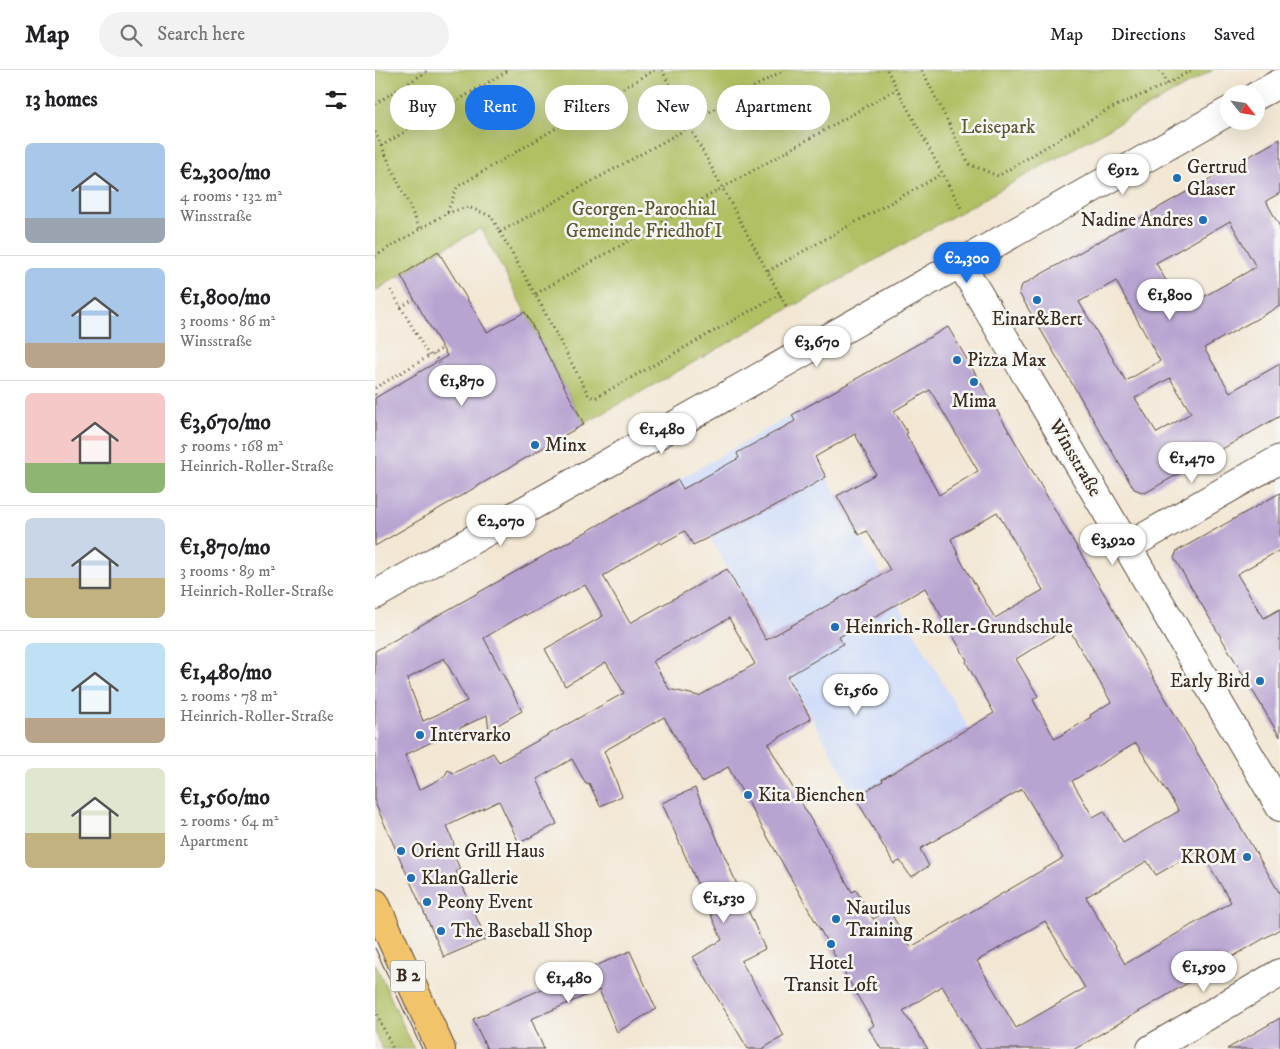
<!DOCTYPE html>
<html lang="en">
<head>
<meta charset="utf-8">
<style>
	:root { --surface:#fff; --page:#f2f2f2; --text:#202124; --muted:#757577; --line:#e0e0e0; --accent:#1a73e8 }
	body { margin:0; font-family:"IM FELL DW Pica",serif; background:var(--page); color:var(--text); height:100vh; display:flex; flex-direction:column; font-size:19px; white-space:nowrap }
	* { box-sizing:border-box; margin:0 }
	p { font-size:16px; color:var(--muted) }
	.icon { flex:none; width:28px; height:28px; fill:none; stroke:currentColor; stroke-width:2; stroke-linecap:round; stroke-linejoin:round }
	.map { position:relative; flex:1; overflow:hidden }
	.sheet { display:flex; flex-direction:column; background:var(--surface); width:375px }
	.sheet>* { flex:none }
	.top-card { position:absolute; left:15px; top:15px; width:475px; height:45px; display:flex; gap:10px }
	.needle { width:32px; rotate:120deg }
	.controls { position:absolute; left:845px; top:15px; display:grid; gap:10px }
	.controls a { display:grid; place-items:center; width:45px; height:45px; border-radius:50%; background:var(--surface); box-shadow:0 5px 20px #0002; font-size:25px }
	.price { position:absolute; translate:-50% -42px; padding:0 11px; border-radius:18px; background:#fff; color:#222; font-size:16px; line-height:32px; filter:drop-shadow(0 1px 2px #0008) }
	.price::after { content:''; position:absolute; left:50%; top:30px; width:15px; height:11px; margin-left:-8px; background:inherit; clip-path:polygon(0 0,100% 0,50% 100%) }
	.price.current { background:var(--accent); color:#fff }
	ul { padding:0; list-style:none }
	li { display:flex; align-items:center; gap:15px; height:125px; padding:0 25px }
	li+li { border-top:1px solid var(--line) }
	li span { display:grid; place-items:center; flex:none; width:140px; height:100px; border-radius:8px; color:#555 }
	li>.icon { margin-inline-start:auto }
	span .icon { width:60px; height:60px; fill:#fffc; stroke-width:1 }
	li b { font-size:21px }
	h2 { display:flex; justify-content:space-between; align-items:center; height:60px; padding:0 25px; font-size:21px }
	.tag { padding:0 18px; border-radius:22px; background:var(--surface); box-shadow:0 5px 20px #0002; font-size:18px; line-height:45px }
	.tag.current { background:var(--accent); color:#fff }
	header { display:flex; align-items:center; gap:30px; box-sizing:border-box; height:70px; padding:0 25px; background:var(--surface); border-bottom:1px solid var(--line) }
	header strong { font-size:24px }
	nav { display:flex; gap:28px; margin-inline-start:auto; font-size:18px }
	.search { width:350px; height:45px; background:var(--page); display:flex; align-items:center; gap:12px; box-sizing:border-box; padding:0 18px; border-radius:28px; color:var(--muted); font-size:19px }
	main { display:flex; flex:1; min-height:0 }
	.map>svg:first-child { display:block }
</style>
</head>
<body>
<header>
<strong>Map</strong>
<div class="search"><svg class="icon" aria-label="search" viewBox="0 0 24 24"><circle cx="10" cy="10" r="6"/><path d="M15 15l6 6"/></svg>Search here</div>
<nav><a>Map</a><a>Directions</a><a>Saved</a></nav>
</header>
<main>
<section class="sheet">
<h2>13 homes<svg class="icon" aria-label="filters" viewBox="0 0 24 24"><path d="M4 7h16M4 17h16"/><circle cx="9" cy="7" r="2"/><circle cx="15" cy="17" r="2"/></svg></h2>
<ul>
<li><span style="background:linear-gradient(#a9c7e8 75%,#9aa5b1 0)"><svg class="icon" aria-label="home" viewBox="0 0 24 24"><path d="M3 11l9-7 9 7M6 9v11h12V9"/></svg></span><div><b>€2,300/mo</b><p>4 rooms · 132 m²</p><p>Winsstraße</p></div></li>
<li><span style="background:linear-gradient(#a9c7e8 75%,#b9a48a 0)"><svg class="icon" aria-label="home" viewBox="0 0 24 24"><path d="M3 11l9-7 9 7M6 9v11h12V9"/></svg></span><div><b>€1,800/mo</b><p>3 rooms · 86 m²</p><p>Winsstraße</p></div></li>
<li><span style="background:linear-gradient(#f6c9c9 70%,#8fb573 0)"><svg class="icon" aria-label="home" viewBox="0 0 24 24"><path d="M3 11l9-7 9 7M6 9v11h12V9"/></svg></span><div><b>€3,670/mo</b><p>5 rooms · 168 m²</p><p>Heinrich-Roller-Straße</p></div></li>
<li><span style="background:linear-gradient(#c9d6e8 60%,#c2b280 0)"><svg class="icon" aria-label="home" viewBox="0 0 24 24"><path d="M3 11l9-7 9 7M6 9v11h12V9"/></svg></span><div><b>€1,870/mo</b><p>3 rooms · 89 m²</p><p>Heinrich-Roller-Straße</p></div></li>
<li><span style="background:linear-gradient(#bfe0f5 75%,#b9a48a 0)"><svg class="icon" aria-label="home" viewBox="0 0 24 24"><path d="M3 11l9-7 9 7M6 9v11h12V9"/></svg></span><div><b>€1,480/mo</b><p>2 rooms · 78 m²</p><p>Heinrich-Roller-Straße</p></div></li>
<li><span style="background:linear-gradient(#dfe7d0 65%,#c2b280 0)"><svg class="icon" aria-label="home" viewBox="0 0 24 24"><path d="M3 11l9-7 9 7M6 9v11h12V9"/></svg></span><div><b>€1,560/mo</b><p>2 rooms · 64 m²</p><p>Apartment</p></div></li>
</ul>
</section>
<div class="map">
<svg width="905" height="979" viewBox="0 0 905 979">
	<rect width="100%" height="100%" fill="#f6f6f2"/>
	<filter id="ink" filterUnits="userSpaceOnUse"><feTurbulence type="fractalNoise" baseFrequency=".02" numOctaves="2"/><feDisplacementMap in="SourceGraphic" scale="10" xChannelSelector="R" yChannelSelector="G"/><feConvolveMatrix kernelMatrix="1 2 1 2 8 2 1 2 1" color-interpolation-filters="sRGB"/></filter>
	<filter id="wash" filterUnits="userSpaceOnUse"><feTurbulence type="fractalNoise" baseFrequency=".0096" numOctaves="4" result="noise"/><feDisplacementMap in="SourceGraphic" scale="20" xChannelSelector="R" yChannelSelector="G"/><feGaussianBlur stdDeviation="1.12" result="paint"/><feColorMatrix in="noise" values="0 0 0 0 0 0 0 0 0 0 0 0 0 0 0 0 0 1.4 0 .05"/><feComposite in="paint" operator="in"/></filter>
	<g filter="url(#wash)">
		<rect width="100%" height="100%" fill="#f3e7d4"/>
		<!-- built -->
		<path fill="#cddbfa" d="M417,345L598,666L525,791L519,794L303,410Z"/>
		<!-- green -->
		<path fill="#b0c063" stroke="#767540" d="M0,0H838L209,354L106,158L63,182L0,221Z
			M0,893L39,979H7L0,962Z"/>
		<g id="blocks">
			<!-- building -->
			<path fill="#b8a4d1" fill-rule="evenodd" d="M905,69V123L891,131L905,157V236L829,278L855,322L905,294V346L770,423L759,419L644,223L647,215ZM855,151L881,197L807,239L781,193ZM741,211L785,291L751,311L704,232ZM795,308L816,343L782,363L760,328Z
				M63,181L112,262L150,242L209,354L0,476V328L72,286L26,206Z
				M573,257L905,824V859L700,979H605L567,916L528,941L553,979H506L494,959L499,955L353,697L327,712L289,647L229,681L247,726L225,736L214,713L211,714L197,689L162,709L182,754L144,773L124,731L72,756L79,774L77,781L85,799L81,801L111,869L69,887L0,733V581L303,410L308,419L364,388L362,383L420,351L417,345ZM555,320L603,401L564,425L531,364L533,363L519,341ZM480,364L501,404L462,426L484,465L492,461L515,500L391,570L352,499L255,553L228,506L285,472L286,474L310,461L318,475L412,430L451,407L440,387ZM622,442L668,520L620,548L586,491L576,469ZM210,515L228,546L170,579L190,616L231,592L249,623L124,692L118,683L79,703L73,700L69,707L44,720L30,685L112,645L114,660L147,641L109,568L150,544L151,546ZM550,518L592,590L591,592L599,607L619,643L507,709L508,711L480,727L519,794L525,791L536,807L554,796L545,779L647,719L688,788L536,877L514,840L498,849L481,820L477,822L393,674L436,649L412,607L468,574L464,567ZM354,548L380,594L324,626L294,619L278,591ZM693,557L736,632L715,645L716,647L680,669L658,630L663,626L641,589ZM69,588L92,631L48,651L32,609ZM761,673L804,741L748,773L729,741L718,747L697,711ZM825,780L856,832L750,894L711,827L772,791L781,805ZM670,851L710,918L641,958L602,891Z
				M905,423V480L862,504L889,548L905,539V667L799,488L802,481Z
				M320,718L390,879L366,891L409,966L387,979H373L318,887L347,870L287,733Z
				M255,881L281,939L242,962L224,920L156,949L169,979H112L98,949Z
				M905,948V979H852Z"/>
		</g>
	</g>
	<g filter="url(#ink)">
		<use href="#blocks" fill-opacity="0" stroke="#574639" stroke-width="1"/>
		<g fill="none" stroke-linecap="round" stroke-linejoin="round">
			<!-- minor casing -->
			<g stroke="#574639" stroke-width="30">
				<path id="minor" d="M881,26L905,13
					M586,194L905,737
					M752,477L905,389
					M0,525L854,41
					M776,979L905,903"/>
			</g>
			<!-- major casing -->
			<g stroke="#574639" stroke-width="30">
				<path id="major" d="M0,833L66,979"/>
			</g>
			<!-- path -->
			<path stroke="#574639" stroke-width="3" stroke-dasharray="1 4" stroke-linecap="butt" d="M287,0L313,54L411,236
				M512,0L586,138
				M547,0L594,94L623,106L732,40L792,14L817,0
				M785,0L792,14
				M0,34L54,0
				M313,54L409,0
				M0,62L45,159
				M6,76L134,0
				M72,143L93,137L116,146L160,224
				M125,162L315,57
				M0,186L72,143L82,117L279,0
				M393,201L567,104
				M16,220L54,286
				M405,224L220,328L214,326L160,224L522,19
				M26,237L39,229
				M59,284L66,296
				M0,318L68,278
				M0,324L2,327
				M0,940L18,979"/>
			<!-- minor -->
			<use href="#minor" stroke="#fff" stroke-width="28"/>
			<!-- major -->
			<use href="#major" stroke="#f1c36a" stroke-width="28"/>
			<!-- tram -->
			<path stroke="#3b2a1e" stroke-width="1" d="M0,878L47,979"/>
		</g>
	</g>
	<!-- markers -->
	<g fill="#1f6fb2" stroke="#f6f6f2" stroke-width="2">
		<circle cx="802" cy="108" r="5"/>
		<circle cx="828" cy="150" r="5"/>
		<circle cx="662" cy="230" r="5"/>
		<circle cx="582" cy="290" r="5"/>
		<circle cx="599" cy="312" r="5"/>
		<circle cx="160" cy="375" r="5"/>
		<circle cx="460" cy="557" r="5"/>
		<circle cx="885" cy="611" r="5"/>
		<circle cx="45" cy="665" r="5"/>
		<circle cx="373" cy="725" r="5"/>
		<circle cx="26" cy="781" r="5"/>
		<circle cx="872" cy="787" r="5"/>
		<circle cx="36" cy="808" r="5"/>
		<circle cx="52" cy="832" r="5"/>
		<circle cx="461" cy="849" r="5"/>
		<circle cx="66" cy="861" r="5"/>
		<circle cx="456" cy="874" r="5"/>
	</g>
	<g text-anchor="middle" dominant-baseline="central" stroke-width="5" stroke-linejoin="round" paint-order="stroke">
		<!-- shield labels -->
		<rect fill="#f6f6f2" stroke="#73675e" stroke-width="1" x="15.5" y="890.5" width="35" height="31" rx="4"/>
		<g font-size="18" font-weight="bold" fill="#3b2a1e">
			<text x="33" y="906">B 2</text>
		</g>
		<!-- park labels -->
		<g font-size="19" fill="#5e5733" stroke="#f6f6f2">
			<text x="623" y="57">Leisepark</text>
			<text x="269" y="139">Georgen-Parochial<tspan x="269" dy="22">Gemeinde Friedhof I</tspan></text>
		</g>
		<!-- poi labels -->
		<g font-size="19" fill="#3b2a1e" stroke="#f6f6f2" text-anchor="start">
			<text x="812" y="97">Gertrud<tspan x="812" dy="22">Glaser</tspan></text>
			<text x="818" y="150" text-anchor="end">Nadine Andres</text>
			<text x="662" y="249" text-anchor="middle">Einar&amp;Bert</text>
			<text x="592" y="290">Pizza Max</text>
			<text x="599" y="331" text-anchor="middle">Mima</text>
			<text x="170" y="375">Minx</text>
			<text x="470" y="557">Heinrich-Roller-Grundschule</text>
			<text x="875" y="611" text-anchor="end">Early Bird</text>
			<text x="55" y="665">Intervarko</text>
			<text x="383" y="725">Kita Bienchen</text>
			<text x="36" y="781">Orient Grill Haus</text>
			<text x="862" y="787" text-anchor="end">KROM</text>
			<text x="46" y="808">KlanGallerie</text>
			<text x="62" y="832">Peony Event</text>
			<text x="471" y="838">Nautilus<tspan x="471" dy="22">Training</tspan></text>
			<text x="76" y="861">The Baseball Shop</text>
			<text x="456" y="893" text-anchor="middle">Hotel<tspan x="456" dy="22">Transit Loft</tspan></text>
		</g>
		<!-- street labels -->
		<g font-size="19" fill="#3b2a1e" stroke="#f6f6f2">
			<text transform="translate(700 388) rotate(60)">Winsstraße</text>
		</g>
	</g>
</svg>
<div class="controls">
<a><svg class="needle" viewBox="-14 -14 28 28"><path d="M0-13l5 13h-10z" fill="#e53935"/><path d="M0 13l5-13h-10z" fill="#757577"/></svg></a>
</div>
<b class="price" style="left:748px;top:126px">€912</b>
<b class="price current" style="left:592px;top:214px">€2,300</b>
<b class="price" style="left:795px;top:251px">€1,800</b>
<b class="price" style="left:442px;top:298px">€3,670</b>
<b class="price" style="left:87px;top:337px">€1,870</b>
<b class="price" style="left:287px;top:385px">€1,480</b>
<b class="price" style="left:817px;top:414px">€1,470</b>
<b class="price" style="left:126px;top:477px">€2,070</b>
<b class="price" style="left:738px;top:496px">€3,920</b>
<b class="price" style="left:481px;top:646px">€1,560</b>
<b class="price" style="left:349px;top:854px">€1,530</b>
<b class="price" style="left:829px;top:923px">€1,590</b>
<b class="price" style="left:194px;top:934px">€1,480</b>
<div class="top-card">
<a class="tag">Buy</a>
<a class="tag current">Rent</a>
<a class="tag">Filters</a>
<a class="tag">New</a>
<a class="tag">Apartment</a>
</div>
</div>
</main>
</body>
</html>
